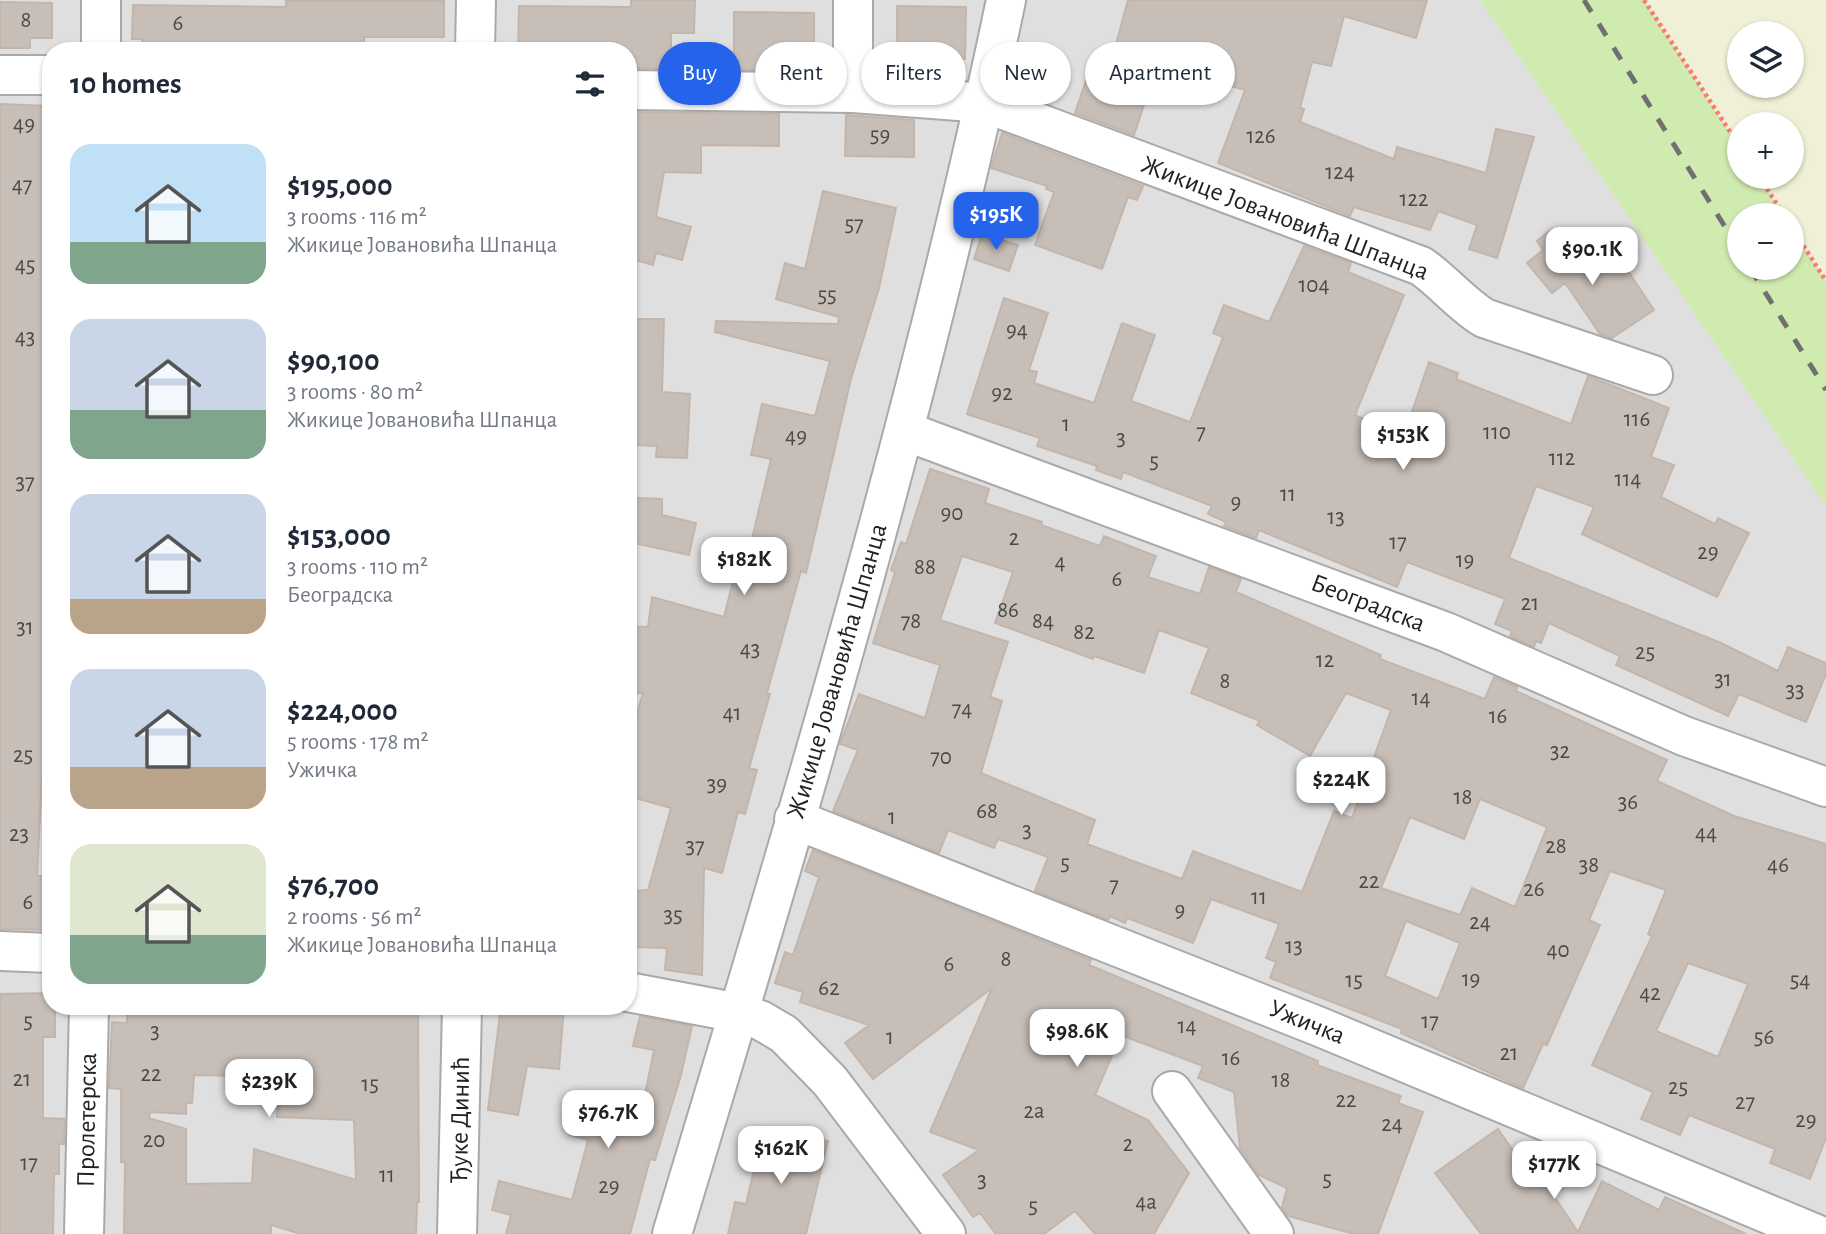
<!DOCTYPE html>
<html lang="en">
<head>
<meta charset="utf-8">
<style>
	:root { --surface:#fff; --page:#f2f2f3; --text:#1f2937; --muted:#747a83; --accent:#2563eb }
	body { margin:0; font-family:"Alegreya Sans",sans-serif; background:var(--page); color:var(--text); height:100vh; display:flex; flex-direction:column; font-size:26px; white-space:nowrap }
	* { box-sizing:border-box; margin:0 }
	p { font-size:23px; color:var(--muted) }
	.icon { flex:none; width:38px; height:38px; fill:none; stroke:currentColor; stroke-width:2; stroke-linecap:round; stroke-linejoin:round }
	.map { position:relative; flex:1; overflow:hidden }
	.drawer { position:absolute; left:42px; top:42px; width:595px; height:973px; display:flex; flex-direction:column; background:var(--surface); border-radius:28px; box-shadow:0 2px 5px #0004 }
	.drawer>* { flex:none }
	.top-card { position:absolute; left:658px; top:42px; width:665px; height:63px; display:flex; gap:14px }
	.fabs { position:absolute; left:1727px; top:21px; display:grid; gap:14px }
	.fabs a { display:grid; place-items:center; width:77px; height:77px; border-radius:50%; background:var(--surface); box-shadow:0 2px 5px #0004; font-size:35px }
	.price { position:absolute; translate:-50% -60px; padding:0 16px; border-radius:14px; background:#fff; color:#222; font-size:23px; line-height:46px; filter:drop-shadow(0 2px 4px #0008) }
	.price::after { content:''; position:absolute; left:50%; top:42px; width:21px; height:16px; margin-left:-10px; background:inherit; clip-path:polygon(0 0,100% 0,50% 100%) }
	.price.on { background:var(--accent); color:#fff }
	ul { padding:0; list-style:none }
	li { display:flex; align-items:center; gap:21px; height:175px; padding:0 28px }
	li span { display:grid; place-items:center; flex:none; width:196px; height:140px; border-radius:21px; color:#555 }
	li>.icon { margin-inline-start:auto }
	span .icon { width:84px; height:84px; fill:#fffc; stroke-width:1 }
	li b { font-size:30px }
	h2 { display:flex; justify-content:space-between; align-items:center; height:84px; padding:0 28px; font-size:30px }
	.pill { padding:0 24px; border-radius:32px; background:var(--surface); box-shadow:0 2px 5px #0004; font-size:24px; line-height:63px }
	.pill.on { background:var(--accent); color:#fff }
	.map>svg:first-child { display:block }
</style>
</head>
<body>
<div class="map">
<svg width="1826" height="1234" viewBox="0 0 1826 1234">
	<rect width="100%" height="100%" fill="#f2eee9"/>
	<!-- residential -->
	<path fill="#e0dfdf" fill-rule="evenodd" d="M0,0H1480L1826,506V1234H0ZM51,51H628V1006H51Z"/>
	<!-- farmland -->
	<path fill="#eff0d5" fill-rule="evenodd" d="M1644,0H1826V281L1792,228V215H1784L1759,177H1792V124H1740L1739,147ZM1740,33H1792V86H1740Z"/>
	<!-- grass -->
	<path fill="#d0ebb0" d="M1480,0H1644L1739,147L1740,177H1759L1784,215H1740V268H1792V228L1826,281V506Z"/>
	<!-- building -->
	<path fill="#c7beb8" stroke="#c4b5ab" stroke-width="2" fill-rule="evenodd" d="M631,0H695L694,33H671V69L628,68V51H518L519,6L631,7Z
		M1128,0H1427L1416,38L1344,16L1331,66L1312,62L1300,108L1304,109L1300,122L1394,159L1397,147L1486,173L1496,129L1534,137L1497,258L1469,249L1477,225L1438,211L1430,230L1354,207L1350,216L1218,163L1245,90L1157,66L1134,135L1075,113L1093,60L1110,66Z
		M286,1H444V37H364V49L348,51H142V39H132L133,5L286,7Z
		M0,2L52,3V38H30V48H0Z
		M897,6L966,7L965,59L918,58V50L897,49Z
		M734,12L814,13V63H780V70H734Z
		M0,104L48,106L47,142H43L45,245H51V716H46V773H42L37,876H51V930L0,929Z
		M628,112L779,114V146L701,145V173L664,172L656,217L691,227L682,260L656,253L653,265L628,258Z
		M846,115L914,120V157L845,156Z
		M1002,133L1143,186L1137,200L1128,197L1102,269L1035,245L1054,192L1046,189L1047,186L991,168Z
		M823,191L896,208L879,288L851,379L806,573L801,571L767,693L770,694L749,768L757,770L745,814L738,812L722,873L704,868L702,975L665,970L667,948L628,947V891L648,890L671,808L628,796V745L643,693L628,694V626L648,627L652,597L724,617L738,562L746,564L771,459L751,455L762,404L815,416L830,361L715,332L716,321L838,324L839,317L776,299L785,263L805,269Z
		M1552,229L1590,275L1618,256L1654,310L1612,338L1600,334L1565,283L1552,293L1527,263L1543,250L1537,241Z
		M982,234L1018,245L1009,271L974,259Z
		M1304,246L1351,263L1348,272L1404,295L1355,415L1403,438L1429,362L1458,373L1456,379L1571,424L1588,376L1669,408L1651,457L1674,465L1661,497L1715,524L1718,518L1749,533L1717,597L1582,534L1594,507L1536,486L1509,558L1721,643L1778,671L1788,647L1826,663V674L1806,722L1739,694L1728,716L1616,665L1620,656L1549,623L1541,643L1536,641L1534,647L1510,636L1512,631L1495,624L1505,599L1407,562L1397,587L1259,530L1256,538L1224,526L1226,522L1208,514L1212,506L1123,472L1121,479L1096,470L1097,466L1037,446L1040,438L967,414L1004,298L1048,313L1029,370L1037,372L1034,383L1094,403L1122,323L1155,335L1131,401L1190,422L1223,337L1213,333L1224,305L1269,322Z
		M628,319H664L662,392L690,394L687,458L656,457L657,446L632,445L633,383H630L628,373Z
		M930,469L989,489L985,503L1042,522L1041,525L1100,546L1104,536L1156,556L1148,577L1200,594L1209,567L1241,579L1236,592L1381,655L1380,659L1485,699L1494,677L1517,687L1516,691L1667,760L1657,781L1734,816L1826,844V1138L1810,1179L1770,1163L1775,1149L1689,1115L1680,1135L1641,1119L1653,1092L1592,1065L1652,936L1648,934L1666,890L1610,871L1589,920L1600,925L1547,1045L1543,1044L1523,1088L1401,1033L1402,1029L1270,978L1276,962L1266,958L1279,924L1211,899L1193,943L1127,918L1125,923L1110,916L1108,920L1035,891L1048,857L998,839L994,848L948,830L939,853L833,811L858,750L840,744L859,694L925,718L940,665L873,643L895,572L891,570L901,542L906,544ZM962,556L1013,572L995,623L1093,659L1094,656L1144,673L1159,630L1209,648L1191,693L1260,721L1257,725L1310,756L1346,693L1391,710L1352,818L1334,811L1302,892L1193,851L1182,879L1087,844L1095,820L981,773L1002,701L990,697L1008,642L940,620ZM1480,799L1547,827L1515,907L1472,888L1460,915L1381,888L1410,817L1464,839ZM1406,921L1460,943L1438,999L1385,976ZM1688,963L1748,984L1718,1057L1656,1031Z
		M636,498L662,499V515L696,523L689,555L634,543Z
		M813,850L1091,960L1089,965L1318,1061L1317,1065L1401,1096L1398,1103L1423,1112L1378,1234H1354L1288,1216L1282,1207L1287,1188L1259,1175L1240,1148L1234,1092L1198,1078L1203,1066L1121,1035L1095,1095L1148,1120L1189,1173L1154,1234H1095L1075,1211L1044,1234H996L980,1213L973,1217L943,1175L979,1150L930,1132L992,988L873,1079L845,1043L869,1025L800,1002L803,992L775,983L785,952L793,955L819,877L805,871Z
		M51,993V1006H55V1037H43V1118L65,1119L64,1144H59V1174H54L53,1234H0V994Z
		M127,1006H418L419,1202H417L416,1234H301L271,1225V1234H124L125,1162H121V1089L109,1088L112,1022L127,1023ZM194,1075L279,1077L277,1117L354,1120L356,1180L254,1149L252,1183L186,1184V1129L149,1118L150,1112L186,1114V1103H192Z
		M501,1006H564L559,1069L527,1066L518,1115L488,1110Z
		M640,1016L692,1026L681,1075L655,1160L650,1159L630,1234H506L511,1215L492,1210L499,1181L572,1200L588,1140L570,1135L583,1092L642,1109L654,1050L633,1046Z
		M764,1127L828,1141L806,1234H728L735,1202L746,1204Z
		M1498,1129L1539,1188L1546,1184L1578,1232L1602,1181L1659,1210L1665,1197L1746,1234H1481L1435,1173Z"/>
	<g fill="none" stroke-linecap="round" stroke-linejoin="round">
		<!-- minor casing -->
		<g stroke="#a9a9a9" stroke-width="42">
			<path id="minor" d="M101,51V0
				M475,51L476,0
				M0,75H51
				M628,90L853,93L985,103L1421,266C1444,282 1460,303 1484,318L1653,375
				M853,93V0
				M905,431L1446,632L1684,736L1826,787
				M794,819L1320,1027L1816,1234
				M0,951L51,953
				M628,992L739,1013L760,1020L784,1034L830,1081L946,1234
				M1172,1091L1274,1234
				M84,1234L89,1006
				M457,1234L462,1006
				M672,1234C795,826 919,417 1006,0"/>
		</g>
		<!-- path -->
		<path stroke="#fa7972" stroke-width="4.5" stroke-dasharray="3.5 3.5" stroke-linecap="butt" d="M1644,0L1740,147
			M1759,177L1784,215
			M1792,228L1826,281"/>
		<!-- minor -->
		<use href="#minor" stroke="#fff" stroke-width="38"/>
		<!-- rail -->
		<path stroke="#707070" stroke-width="5" stroke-dasharray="14 14" stroke-linecap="butt" d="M1584,0L1740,251
			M1750,268L1826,390"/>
	</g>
	<g text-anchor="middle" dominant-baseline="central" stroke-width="6" stroke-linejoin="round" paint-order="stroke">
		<!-- number labels -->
		<g font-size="23" fill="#4b4948">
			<text x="26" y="20">8</text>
			<text x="178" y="23">6</text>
			<text x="24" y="124">49</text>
			<text x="880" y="135">59</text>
			<text x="1261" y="136">126</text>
			<text x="1340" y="172">124</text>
			<text x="22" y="185">47</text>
			<text x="1414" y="199">122</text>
			<text x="854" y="224">57</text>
			<text x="25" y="265">45</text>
			<text x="1314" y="285">104</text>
			<text x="827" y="295">55</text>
			<text x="1017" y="330">94</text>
			<text x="25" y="337">43</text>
			<text x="1002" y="393">92</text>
			<text x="1637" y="419">116</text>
			<text x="1066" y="424">1</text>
			<text x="1201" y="432">7</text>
			<text x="1497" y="432">110</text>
			<text x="796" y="436">49</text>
			<text x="1121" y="438">3</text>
			<text x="1562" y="458">112</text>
			<text x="1154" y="461">5</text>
			<text x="1628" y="479">114</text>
			<text x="25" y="482">37</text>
			<text x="1288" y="494">11</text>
			<text x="1236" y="502">9</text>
			<text x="952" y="513">90</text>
			<text x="1336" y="517">13</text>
			<text x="1014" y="538">2</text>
			<text x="1398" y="542">17</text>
			<text x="1708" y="552">29</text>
			<text x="1465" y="560">19</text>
			<text x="1060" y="562">4</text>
			<text x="925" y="567">88</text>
			<text x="1117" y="579">6</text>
			<text x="1530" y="603">21</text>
			<text x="1008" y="610">86</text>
			<text x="911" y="621">78</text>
			<text x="1043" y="621">84</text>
			<text x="25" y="627">31</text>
			<text x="1084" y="632">82</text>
			<text x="750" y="649">43</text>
			<text x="1645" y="652">25</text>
			<text x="1325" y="660">12</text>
			<text x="1723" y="679">31</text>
			<text x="1225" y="681">8</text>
			<text x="1795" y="690">33</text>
			<text x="1421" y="698">14</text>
			<text x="962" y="709">74</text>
			<text x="732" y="713">41</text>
			<text x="1498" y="716">16</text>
			<text x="1560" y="751">32</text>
			<text x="23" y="755">25</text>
			<text x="941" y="757">70</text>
			<text x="717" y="784">39</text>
			<text x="1463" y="797">18</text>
			<text x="1628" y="802">36</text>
			<text x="987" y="811">68</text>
			<text x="892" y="817">1</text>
			<text x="1027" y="830">3</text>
			<text x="1706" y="833">44</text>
			<text x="19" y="834">23</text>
			<text x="695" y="846">37</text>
			<text x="1556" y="846">28</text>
			<text x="1065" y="863">5</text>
			<text x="1589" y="865">38</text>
			<text x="1778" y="865">46</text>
			<text x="1369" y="881">22</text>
			<text x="1114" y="885">7</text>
			<text x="1534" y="889">26</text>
			<text x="1259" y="897">11</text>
			<text x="28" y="902">6</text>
			<text x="1180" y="910">9</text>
			<text x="673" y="915">35</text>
			<text x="1480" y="922">24</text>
			<text x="1294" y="946">13</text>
			<text x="1558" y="950">40</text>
			<text x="1006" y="959">8</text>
			<text x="949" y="964">6</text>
			<text x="1471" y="979">19</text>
			<text x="1354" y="980">15</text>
			<text x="1800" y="980">54</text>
			<text x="829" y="988">62</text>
			<text x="1650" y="993">42</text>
			<text x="28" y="1021">5</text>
			<text x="1430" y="1021">17</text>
			<text x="1187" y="1026">14</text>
			<text x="155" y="1031">3</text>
			<text x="890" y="1037">1</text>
			<text x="1764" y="1037">56</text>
			<text x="1509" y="1053">21</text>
			<text x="1231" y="1058">16</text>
			<text x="151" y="1074">22</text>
			<text x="22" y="1079">21</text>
			<text x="1281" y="1080">18</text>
			<text x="370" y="1084">15</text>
			<text x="1678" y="1087">25</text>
			<text x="1346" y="1100">22</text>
			<text x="1745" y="1102">27</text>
			<text x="1034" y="1111">2a</text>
			<text x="1806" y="1120">29</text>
			<text x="1392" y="1124">24</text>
			<text x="154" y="1140">20</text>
			<text x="1128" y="1144">2</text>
			<text x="29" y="1163">17</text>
			<text x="387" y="1175">11</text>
			<text x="1327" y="1179">5</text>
			<text x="982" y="1180">3</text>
			<text x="609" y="1186">29</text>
			<text x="1146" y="1202">4a</text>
			<text x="1033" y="1206">5</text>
		</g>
		<!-- street labels -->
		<g font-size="26" fill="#222" stroke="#fff">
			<text transform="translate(1285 218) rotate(21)">Жикице Јовановића Шпанца</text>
			<text transform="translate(1368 603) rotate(21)">Београдска</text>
			<text transform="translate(837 671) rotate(-74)">Жикице Јовановића Шпанца</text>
			<text transform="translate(1307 1022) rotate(22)">Ужичка</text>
			<text transform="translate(87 1120) rotate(-89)">Пролетерска</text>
			<text transform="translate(460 1120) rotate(-89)">Ђуке Динић</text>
		</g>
	</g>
</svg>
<div class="fabs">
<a><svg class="icon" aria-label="layers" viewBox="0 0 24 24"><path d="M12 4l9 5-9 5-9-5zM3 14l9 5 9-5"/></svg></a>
<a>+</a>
<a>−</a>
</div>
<b class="price on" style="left:996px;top:252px">$195K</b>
<b class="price" style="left:1592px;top:287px">$90.1K</b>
<b class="price" style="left:1403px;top:472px">$153K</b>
<b class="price" style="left:744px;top:597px">$182K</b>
<b class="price" style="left:1341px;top:817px">$224K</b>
<b class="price" style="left:1077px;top:1069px">$98.6K</b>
<b class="price" style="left:269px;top:1119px">$239K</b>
<b class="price" style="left:608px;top:1150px">$76.7K</b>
<b class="price" style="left:781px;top:1186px">$162K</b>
<b class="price" style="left:1554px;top:1201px">$177K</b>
<div class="top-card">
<a class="pill on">Buy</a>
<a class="pill">Rent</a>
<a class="pill">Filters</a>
<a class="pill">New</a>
<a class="pill">Apartment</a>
</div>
<section class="drawer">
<h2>10 homes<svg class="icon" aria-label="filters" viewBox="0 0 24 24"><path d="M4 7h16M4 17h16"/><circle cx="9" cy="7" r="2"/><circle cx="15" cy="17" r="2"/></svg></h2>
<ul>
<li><span style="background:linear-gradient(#bfe0f5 70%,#7fa58c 0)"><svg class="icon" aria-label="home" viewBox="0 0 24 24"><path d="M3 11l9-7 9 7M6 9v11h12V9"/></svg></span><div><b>$195,000</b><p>3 rooms · 116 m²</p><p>Жикице Јовановића Шпанца</p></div></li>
<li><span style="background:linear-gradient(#c9d6e8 65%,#7fa58c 0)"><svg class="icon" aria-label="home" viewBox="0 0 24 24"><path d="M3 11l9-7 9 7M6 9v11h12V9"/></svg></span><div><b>$90,100</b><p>3 rooms · 80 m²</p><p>Жикице Јовановића Шпанца</p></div></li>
<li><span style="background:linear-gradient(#c9d6e8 75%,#b9a48a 0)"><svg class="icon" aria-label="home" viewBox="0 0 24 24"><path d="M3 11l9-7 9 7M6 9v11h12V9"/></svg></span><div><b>$153,000</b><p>3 rooms · 110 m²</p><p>Београдска</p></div></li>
<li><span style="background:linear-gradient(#c9d6e8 70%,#b9a48a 0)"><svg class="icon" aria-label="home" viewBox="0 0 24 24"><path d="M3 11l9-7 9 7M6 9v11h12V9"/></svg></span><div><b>$224,000</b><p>5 rooms · 178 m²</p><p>Ужичка</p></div></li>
<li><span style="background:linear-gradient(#dfe7d0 65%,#7fa58c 0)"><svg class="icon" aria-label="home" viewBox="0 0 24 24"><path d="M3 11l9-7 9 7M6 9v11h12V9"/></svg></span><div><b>$76,700</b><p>2 rooms · 56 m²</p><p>Жикице Јовановића Шпанца</p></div></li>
</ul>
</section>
</div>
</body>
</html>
